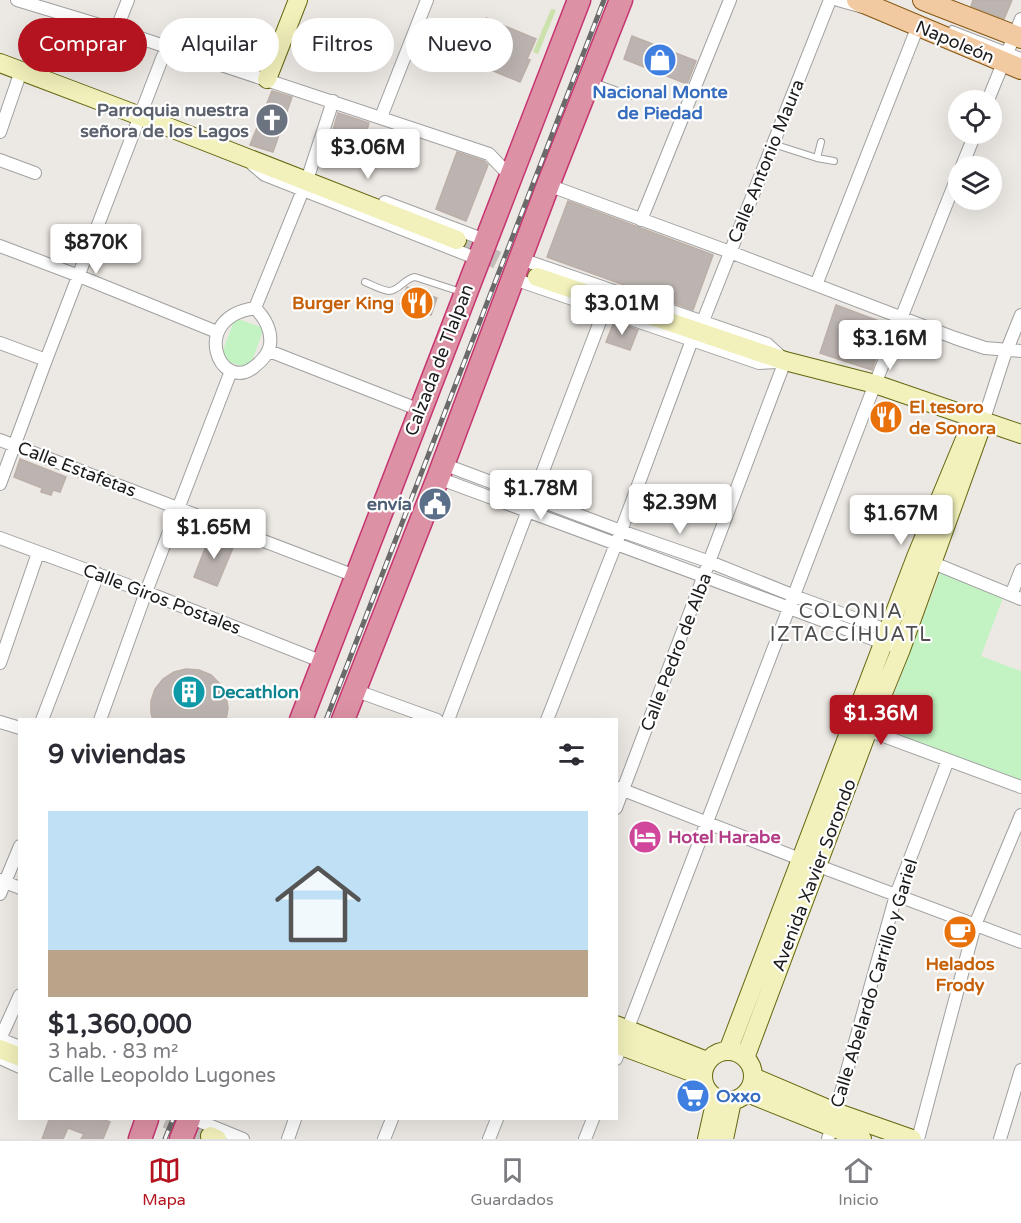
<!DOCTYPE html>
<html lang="es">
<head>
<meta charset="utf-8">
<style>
	:root { --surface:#fff; --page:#f7f7f7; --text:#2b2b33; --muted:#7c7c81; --line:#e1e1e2; --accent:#b4141f }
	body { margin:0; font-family:"Varela Round",sans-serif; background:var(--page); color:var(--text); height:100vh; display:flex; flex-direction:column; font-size:22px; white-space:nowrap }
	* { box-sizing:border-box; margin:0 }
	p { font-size:20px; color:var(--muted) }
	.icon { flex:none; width:33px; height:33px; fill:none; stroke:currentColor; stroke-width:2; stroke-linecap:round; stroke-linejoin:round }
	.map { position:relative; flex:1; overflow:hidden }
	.drawer { position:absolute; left:18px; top:718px; width:600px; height:402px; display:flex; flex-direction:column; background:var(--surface); border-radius:0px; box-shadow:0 6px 24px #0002 }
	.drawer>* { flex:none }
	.top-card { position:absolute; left:18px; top:18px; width:600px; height:54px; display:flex; gap:12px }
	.fabs { position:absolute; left:948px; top:90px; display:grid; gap:12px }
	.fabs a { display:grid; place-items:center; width:54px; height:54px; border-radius:50%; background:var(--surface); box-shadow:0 6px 24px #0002; font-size:30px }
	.price { position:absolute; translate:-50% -51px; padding:0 14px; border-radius:6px; background:#fff; color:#222; font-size:20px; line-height:39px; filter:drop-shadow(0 2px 3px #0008) }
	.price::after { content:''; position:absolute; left:50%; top:36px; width:18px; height:14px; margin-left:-9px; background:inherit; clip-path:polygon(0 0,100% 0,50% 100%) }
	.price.current { background:var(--accent); color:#fff }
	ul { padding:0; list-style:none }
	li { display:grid; align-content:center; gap:12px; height:318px; padding:0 30px }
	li+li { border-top:2px solid var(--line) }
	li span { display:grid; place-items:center; height:186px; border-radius:0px; color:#555 }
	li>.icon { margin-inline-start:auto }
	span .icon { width:108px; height:108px; fill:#fffc; stroke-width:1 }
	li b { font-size:26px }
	h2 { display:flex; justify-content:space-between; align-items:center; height:72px; padding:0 30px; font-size:26px }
	.pill { padding:0 21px; border-radius:27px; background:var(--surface); box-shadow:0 6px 24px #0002; font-size:21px; line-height:54px }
	.pill.current { background:var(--accent); color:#fff }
	.menu { display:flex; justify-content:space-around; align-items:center; height:84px; border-top:2px solid var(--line); background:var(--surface); font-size:16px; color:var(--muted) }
	.menu a { display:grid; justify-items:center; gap:3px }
	.menu .current { color:var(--accent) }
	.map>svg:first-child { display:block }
</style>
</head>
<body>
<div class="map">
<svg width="1021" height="1139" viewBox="0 0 1021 1139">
	<rect width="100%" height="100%" fill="#ece8e3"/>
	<!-- grass -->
	<path fill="#cbe2ad" d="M551,9L556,10L538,54L533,52Z"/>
	<!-- park -->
	<path fill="#c3f3c3" d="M235,318L264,328L249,369L220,358Z
		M941,571L1004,595L981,656L1021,671V782L881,729Z"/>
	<!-- building -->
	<path fill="#bcb4b0" stroke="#bcafa7" stroke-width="1.5" d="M973,0H1012L1004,19L971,6Z
		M486,18L536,39L527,59L530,60L520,82L465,59L475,37L477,38Z
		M632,36L696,61L687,84L624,59Z
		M272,91L292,97L273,152L250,145Z
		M338,113L369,123L364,140L333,130Z
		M457,152L484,161L488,165L466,221L436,209Z
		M568,201L713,255L693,310L547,257Z
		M407,287L437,298L431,315L400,304Z
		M836,305L887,324L872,370L820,353Z
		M614,322L638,330L630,350L606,342Z
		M20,459L66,477L60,492L53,490L51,495L41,492L42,488L14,477Z
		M211,533L235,543L217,586L194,577Z
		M186,669L199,670L211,675L220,684L226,696L228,708L226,720H153L151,713V701L155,689L163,679L174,672Z
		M47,1119H102L110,1122L103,1139H81L84,1134L68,1128L63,1139H42L49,1120Z"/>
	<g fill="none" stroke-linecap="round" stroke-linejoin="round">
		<!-- secondary-tunnel -->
		<path stroke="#c2bfbb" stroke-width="18" stroke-dasharray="18 9" stroke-linecap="butt" d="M457,240L505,264L527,273
			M166,1119L210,1136"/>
		<!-- lane casing -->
		<g stroke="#a0a0a0" stroke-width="8">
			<path id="lane" d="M952,29L1021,56
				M593,82L632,96
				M773,144L817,158L821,142
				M817,158L834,161
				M365,282C372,285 381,290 389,291C399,291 405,278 415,277L461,292"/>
		</g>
		<!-- street casing -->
		<g stroke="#a0a0a0" stroke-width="14">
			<path id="street" d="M17,0L116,30L489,154L510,176
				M838,0L863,7
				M116,30L128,0
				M988,100L1021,19
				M381,117L427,0
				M0,132L21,71
				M0,160L35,173
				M253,165L265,175L478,259
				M962,166L975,134
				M309,174L333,101
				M548,185L730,252L955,338L985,348L1021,351
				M385,202L485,240
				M641,220L730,0
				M0,246L79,276L217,332
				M521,259L767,344L780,356
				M514,279L759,363L778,362
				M816,285L918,26
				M255,308C265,318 272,330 270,345C268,355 262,361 254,367C220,394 188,318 255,308Z
				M255,308L303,190
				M703,321L830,0
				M0,343L46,360
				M269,351L420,410
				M983,422L1004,357L1021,315
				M0,440L355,576
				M443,464L621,531L710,562L802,599L905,637
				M438,478L889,645
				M0,484L46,360L163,56L178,50
				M0,538L146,592L323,662
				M926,560L1021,599
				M1011,595L1021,570
				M0,663L38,553
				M354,690L437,720
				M42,720L98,574
				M100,720L146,592L231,371
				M448,720L604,311
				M547,720L621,531L692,340
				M0,722L20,728
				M862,728L1021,787
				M618,788L800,859L1021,942
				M616,808L785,361
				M0,880L20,888
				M0,894L20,846
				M0,1039L20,995
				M0,1039L20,1047
				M0,1058L20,1067
				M616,1059L875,384L958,175
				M194,1119L243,1139
				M288,1139L295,1119
				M384,1139L392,1119
				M489,1139L497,1119
				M585,1139L593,1119
				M828,1139L896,895L948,760
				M918,1139L975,925L1021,815
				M1000,1139L1021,1070"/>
		</g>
		<!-- secondary casing -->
		<g stroke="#63670f" stroke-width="20">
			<path id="secondary" d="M0,63L140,116L457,240
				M267,79L298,0
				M537,277L785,361L875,384L1021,434
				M616,1025L707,1061
				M616,1044L702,1076
				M0,1049L20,1057
				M703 1076a25 25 0 1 1 50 0a25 25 0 1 1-50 0Z
				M728,1051L916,557L967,434
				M745,1058L868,730L901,649L983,422
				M753,1077L835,1112L912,1139
				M747,1093L862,1139
				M210,1136L217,1139
				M707,1139L716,1099
				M724,1139L732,1101"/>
		</g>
		<!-- primary casing -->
		<g stroke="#85560f" stroke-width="22">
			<path id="primary" d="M857,0L1021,69
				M923,0L1021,38"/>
		</g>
		<!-- highway casing -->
		<g stroke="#c53570" stroke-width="25">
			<path id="highway" d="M301,720L579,0
				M343,720L438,478L548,185L621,0
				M140,1139L147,1119
				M181,1139L189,1119"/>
		</g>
		<!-- lane -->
		<use href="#lane" stroke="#fff" stroke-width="6"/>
		<!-- street -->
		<use href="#street" stroke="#fff" stroke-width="12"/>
		<!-- secondary -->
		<use href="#secondary" stroke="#f2f1bb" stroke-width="18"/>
		<!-- primary -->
		<use href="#primary" stroke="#f2caa2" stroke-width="20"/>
		<!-- highway -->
		<use href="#highway" stroke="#dd91a4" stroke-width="22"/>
		<!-- rail casing -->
		<g stroke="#6a6a6a" stroke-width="5">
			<path id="rail" d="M326,720L604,0
				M165,1139L173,1119"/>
		</g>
		<!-- rail -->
		<use href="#rail" stroke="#fff" stroke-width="3" stroke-dasharray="9" stroke-linecap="butt"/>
	</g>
	<!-- icons -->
	<defs>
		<g id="shop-disc" transform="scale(1.725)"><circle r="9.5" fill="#3f7fe0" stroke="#fff"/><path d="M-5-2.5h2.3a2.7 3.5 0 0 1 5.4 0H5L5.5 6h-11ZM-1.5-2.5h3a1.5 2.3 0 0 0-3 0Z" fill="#fff"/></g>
		<g id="church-disc" transform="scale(1.725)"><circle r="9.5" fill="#6b7280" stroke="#fff"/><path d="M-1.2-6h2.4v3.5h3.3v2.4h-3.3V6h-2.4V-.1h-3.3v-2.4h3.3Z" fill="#fff"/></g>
		<g id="restaurant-disc" transform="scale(1.725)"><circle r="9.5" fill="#e8710a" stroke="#fff"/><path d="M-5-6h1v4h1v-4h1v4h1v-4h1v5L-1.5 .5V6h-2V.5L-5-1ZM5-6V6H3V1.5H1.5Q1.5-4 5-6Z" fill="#fff"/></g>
		<g id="civic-disc" transform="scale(1.725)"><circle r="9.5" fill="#5c6f8a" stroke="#fff"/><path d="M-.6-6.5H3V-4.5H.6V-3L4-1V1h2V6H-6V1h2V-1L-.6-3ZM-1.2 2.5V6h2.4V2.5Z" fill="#fff"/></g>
		<g id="building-disc" transform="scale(1.725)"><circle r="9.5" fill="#0f9aa8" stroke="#fff"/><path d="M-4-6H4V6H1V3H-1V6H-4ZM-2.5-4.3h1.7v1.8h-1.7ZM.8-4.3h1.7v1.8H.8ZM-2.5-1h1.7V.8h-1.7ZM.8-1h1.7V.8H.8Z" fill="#fff"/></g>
		<g id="hotel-disc" transform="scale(1.725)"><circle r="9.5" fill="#d1479c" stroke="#fff"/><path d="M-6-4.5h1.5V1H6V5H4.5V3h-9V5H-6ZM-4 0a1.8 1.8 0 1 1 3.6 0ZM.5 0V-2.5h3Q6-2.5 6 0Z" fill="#fff"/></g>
		<g id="cafe-disc" transform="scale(1.725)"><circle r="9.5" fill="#e8710a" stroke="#fff"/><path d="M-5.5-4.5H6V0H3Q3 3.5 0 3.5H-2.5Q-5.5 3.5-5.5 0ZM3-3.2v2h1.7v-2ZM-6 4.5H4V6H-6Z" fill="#fff"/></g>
		<g id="supermarket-disc" transform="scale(1.725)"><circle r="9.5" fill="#3f7fe0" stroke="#fff"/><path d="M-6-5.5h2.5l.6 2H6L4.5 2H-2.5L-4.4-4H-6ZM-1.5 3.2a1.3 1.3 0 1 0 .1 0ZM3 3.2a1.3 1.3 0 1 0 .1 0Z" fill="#fff"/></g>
	</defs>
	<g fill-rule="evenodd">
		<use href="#shop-disc" x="660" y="60"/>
		<use href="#church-disc" x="272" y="120"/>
		<use href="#restaurant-disc" x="417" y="303"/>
		<use href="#restaurant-disc" x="886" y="417"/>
		<use href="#civic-disc" x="435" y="504"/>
		<use href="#building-disc" x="189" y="692"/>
		<use href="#hotel-disc" x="645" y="837"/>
		<use href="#cafe-disc" x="960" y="932"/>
		<use href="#supermarket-disc" x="693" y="1096"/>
	</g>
	<g text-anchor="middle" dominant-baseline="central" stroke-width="4.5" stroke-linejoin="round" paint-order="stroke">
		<!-- street labels -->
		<g font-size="18" fill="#1c1c1c" stroke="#fff">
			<text transform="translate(955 42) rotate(23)">Napoleón</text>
			<text transform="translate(766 161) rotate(-68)">Calle Antonio Maura</text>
			<text transform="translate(439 360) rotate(-69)">Calzada de Tlalpan</text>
			<text transform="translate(77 469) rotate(21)">Calle Estafetas</text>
			<text transform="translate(162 599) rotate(21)">Calle Giros Postales</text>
			<text transform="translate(676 652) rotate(-69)">Calle Pedro de Alba</text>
			<text transform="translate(814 875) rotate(-69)">Avenida Xavier Sorondo</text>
			<text transform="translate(874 983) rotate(-73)">Calle Abelardo Carrillo y Gariel</text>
		</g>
		<!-- shop labels -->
		<g font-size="18" font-weight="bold" fill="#366cbe" stroke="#fff">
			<text x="660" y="92">Nacional Monte<tspan x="660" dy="21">de Piedad</tspan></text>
			<text x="716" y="1096" text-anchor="start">Oxxo</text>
		</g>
		<!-- worship labels -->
		<g font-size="18" font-weight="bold" fill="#5b616d" stroke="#fff" text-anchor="end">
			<text x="249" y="110">Parroquia nuestra<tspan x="249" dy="21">señora de los Lagos</tspan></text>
		</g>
		<!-- food labels -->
		<g font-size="18" font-weight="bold" fill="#c56008" stroke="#fff" text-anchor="end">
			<text x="394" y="303">Burger King</text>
			<text x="909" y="407" text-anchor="start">El tesoro<tspan x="909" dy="21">de Sonora</tspan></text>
			<text x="960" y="964" text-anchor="middle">Helados<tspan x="960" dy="21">Frody</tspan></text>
		</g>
		<!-- service labels -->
		<g font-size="18" font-weight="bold" fill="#4e5e75" stroke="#fff" text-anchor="end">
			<text x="412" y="504">envía</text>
		</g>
		<!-- culture labels -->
		<g font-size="18" font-weight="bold" fill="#0d838f" stroke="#fff" text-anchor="start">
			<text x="212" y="692">Decathlon</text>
		</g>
		<!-- hotel labels -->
		<g font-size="18" font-weight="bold" fill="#b23c85" stroke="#fff" text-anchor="start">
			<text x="668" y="837">Hotel Harabe</text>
		</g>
		<!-- neighbourhood labels -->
		<g font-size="20" letter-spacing="1.5" fill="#4f4f4f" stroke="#fff">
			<text x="851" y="612">COLONIA<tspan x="851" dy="23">IZTACCÍHUATL</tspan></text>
		</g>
	</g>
</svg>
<div class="fabs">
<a><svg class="icon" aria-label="locate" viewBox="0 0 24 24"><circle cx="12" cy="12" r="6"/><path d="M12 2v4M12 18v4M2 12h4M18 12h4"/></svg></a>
<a><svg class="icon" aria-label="layers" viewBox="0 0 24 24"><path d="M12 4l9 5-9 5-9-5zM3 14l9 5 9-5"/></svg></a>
</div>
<b class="price" style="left:368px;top:180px">$3.06M</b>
<b class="price" style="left:96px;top:275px">$870K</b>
<b class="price" style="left:622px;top:336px">$3.01M</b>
<b class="price" style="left:890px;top:371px">$3.16M</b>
<b class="price" style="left:541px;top:521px">$1.78M</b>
<b class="price" style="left:680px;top:535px">$2.39M</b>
<b class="price" style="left:901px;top:546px">$1.67M</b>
<b class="price" style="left:214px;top:560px">$1.65M</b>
<b class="price current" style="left:881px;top:746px">$1.36M</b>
<div class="top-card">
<a class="pill current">Comprar</a>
<a class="pill">Alquilar</a>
<a class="pill">Filtros</a>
<a class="pill">Nuevo</a>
</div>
<section class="drawer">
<h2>9 viviendas<svg class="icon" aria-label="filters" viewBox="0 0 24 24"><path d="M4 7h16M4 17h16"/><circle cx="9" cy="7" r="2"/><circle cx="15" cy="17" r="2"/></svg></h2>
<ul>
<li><span style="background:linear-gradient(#bfe0f5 75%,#b9a48a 0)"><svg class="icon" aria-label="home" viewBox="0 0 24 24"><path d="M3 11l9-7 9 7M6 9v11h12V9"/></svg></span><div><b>$1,360,000</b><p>3 hab. · 83 m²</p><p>Calle Leopoldo Lugones</p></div></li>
</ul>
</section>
</div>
<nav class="menu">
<a class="current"><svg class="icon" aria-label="map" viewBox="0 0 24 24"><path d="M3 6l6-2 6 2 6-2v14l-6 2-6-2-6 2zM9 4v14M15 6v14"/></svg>Mapa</a>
<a><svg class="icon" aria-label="saved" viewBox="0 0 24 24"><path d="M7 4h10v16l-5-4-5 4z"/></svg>Guardados</a>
<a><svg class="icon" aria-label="home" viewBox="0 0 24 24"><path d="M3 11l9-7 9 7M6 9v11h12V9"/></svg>Inicio</a>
</nav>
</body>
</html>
